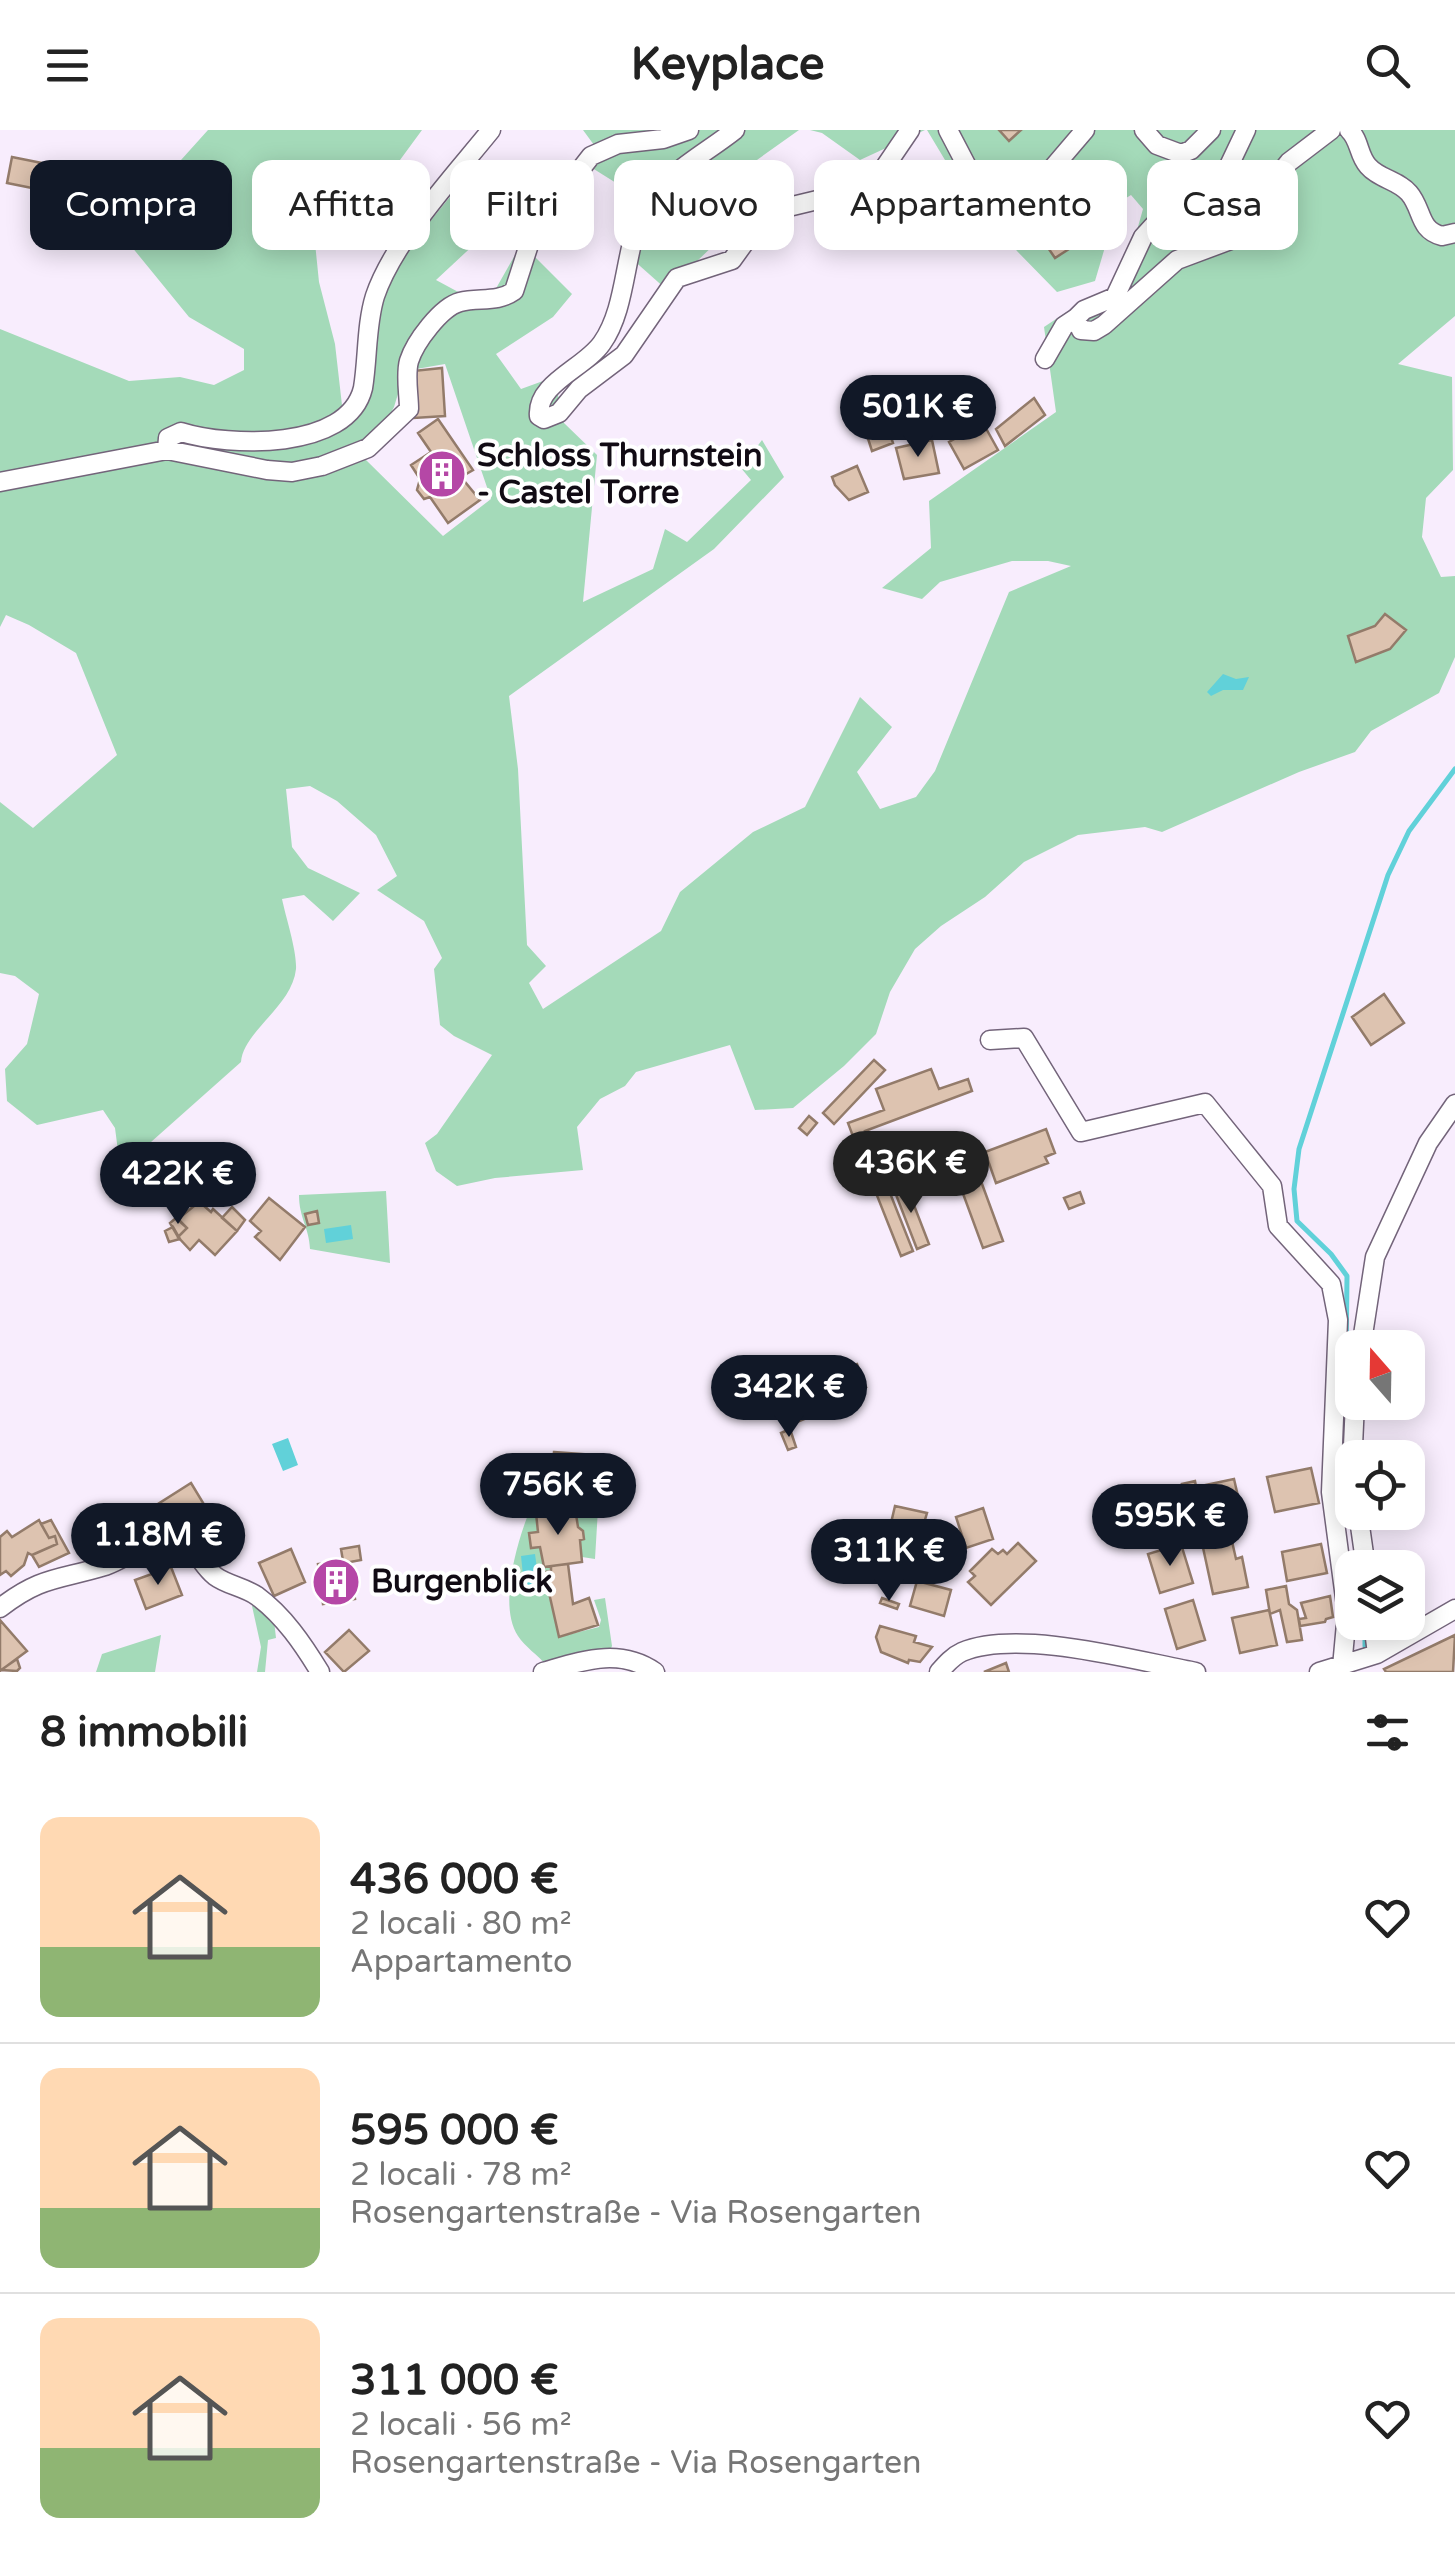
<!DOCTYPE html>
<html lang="it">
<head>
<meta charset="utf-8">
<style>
	:root { --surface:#fff; --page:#f6f6f6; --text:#222; --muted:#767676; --line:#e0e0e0; --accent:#111827 }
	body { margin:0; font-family:"Varela Round",sans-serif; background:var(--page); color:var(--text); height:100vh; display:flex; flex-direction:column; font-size:38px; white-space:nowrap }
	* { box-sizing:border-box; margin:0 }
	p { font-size:32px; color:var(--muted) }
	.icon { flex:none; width:55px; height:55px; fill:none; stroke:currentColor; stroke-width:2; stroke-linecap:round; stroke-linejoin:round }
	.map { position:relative; height:1542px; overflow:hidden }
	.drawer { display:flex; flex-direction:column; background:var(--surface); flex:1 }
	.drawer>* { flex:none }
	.guide { position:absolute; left:30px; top:30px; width:1395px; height:90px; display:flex; gap:20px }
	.needle { width:65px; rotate:340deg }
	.buttons { position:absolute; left:1335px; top:1200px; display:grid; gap:20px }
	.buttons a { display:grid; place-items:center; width:90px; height:90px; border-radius:20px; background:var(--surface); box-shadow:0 5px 25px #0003; font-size:50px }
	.price { position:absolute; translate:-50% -85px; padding:0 22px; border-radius:35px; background:var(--accent); color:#fff; font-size:32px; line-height:65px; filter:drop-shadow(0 2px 5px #0008) }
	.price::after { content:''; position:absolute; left:50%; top:60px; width:30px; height:22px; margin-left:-15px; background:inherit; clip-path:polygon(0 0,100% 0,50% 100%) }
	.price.on { background:#222; color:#fff }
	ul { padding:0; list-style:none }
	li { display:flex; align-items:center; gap:30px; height:250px; padding:0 40px }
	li+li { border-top:2px solid var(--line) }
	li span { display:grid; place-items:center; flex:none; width:280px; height:200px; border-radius:20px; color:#555 }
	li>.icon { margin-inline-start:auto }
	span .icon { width:120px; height:120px; fill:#fffc; stroke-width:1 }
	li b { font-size:42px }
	h2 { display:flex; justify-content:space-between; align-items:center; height:120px; padding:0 40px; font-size:42px }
	.tag { padding:0 35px; border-radius:20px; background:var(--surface); box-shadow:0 5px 25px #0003; font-size:35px; line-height:90px }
	.tag.on { background:var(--accent); color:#fff }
	header { display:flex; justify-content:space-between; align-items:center; height:130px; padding:0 40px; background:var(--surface); font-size:45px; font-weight:700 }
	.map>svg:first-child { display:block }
</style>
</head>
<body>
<header><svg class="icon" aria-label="menu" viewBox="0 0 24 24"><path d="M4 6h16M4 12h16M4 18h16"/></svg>Keyplace<svg class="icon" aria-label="search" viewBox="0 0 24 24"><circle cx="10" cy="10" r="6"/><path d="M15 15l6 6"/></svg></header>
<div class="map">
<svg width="1455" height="1542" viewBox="0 0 1455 1542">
	<rect width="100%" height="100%" fill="#f8edfd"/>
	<!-- green -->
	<path fill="#a4dab9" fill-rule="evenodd" d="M208,0H422L389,45L332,71L314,103L319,152L335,214L343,284L364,279L378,178L404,123L463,51L467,83L480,109L436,150L462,164L494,162L519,118L532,124L572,164L553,187L496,224L521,259L554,247L564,293L597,325L583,472L653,439L665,399L687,412L751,350L741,338L762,310L784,347L714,419L509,566L518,639L527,815L546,836L529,853L543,879L661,801L680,762L753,702L805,677L860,567L892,597L857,642L880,679L916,667L935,641L1009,462L1071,436L1048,431H1012L940,452L922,469L882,458L931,418L929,371L1056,282L1044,197L1074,177L1110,162L1132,118L1143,79L1131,65L1118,73L1095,151L1057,162L972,75L927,0H1455V186L1398,234L1452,247L1453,340L1426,368L1422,407L1441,447L1455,446V527L1439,563L1371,601L1355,622L1299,642L1162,702L1145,697L1078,705L1024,732L985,767L941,796L915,819L890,862L876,904L844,936L793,978L755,980L730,915L636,942L625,956L600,969L577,997L583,1040L495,1048L457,1056L436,1041L425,1013L437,1004L492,925L454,906L440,895L434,839L442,828L424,791L377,760L397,746L376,705L337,671L310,656L286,659L292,717L308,738L360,763L333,791L304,765L282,769C286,788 297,821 296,839C292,877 243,901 241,932L151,1012L143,1018L118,1021L115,998L103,980L37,995L7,971L5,939L27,914L39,864L15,846L0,843V672L33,698L117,625L76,523L29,495L6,485L0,497V199L129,251L180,247L214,255L244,240V219L189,187L118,100ZM445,234L491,369L443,406L366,330L394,277L405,241Z
		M583,0H799L726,52L718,111L667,160L631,128L648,73L589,36L594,15Z
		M810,0H925L860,30L822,3Z
		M386,1061L390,1133L310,1119C309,1097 299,1088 299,1065Z
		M575,1378L598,1379L595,1429L582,1427L580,1410L584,1409L583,1401L578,1397Z
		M529,1382L536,1383L538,1402L529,1403L540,1417L543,1437L551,1436V1441L540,1443L542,1454H547L559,1507L599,1497L601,1490L594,1470L605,1468L612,1516L609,1523L546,1535C538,1525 525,1517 518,1506C498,1476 517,1413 529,1382Z
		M262,1472L273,1482L276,1508L268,1510L265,1542H257L261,1517L252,1476Z
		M161,1505L155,1542H96L102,1524Z"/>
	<!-- water -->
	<path fill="#61d1d9" d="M1223,544L1236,549L1249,547L1243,560H1223L1211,566L1207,562Z
		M351,1095L353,1109L326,1113L324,1099Z
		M288,1308L298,1335L283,1341L272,1314Z
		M535,1424L539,1453L529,1459L524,1455L521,1426Z"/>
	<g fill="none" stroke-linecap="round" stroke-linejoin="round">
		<!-- stream -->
		<path stroke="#61d1d9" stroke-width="5" d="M1345,1317L1347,1146L1331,1124L1297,1091L1294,1059L1299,1019L1388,745L1409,701L1455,639
			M1345,1338L1350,1387
			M1365,1492V1516"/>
	</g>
	<!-- building -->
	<path fill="#ddc3b0" stroke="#937b6a" stroke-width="2.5" d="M999,0H1021L1009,11Z
		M12,27L47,34L42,60L7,53Z
		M693,49L706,63L692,75L688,72L684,76L675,66Z
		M696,71L711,88L678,116L660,95L688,72L692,75Z
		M1070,85L1086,108L1055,128L1040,106Z
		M442,238L445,286L414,288L413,241Z
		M1034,268L1045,285L1005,316L996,299Z
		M883,283L893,313L872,321L862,290Z
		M438,289L473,340L461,347L480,370L448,393L430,367L424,369L417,360L420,349L411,335L431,322L418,303Z
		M983,293L998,320L964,339L949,312Z
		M932,310L939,343L904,349L896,318Z
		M857,336L868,362L849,370L835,355L832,347Z
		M1385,484L1406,500L1390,519L1356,532L1348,506L1375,496Z
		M1384,864L1404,893L1371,915L1352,887Z
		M874,930L885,940L834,994L823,983Z
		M931,939L939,959L968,949L972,961L865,1001L883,1047L870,1052L848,993L884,980L876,959Z
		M809,986L817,993L807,1005L799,998Z
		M1046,999L1055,1023L1045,1027L1048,1033L996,1053L985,1022Z
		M971,1024L1003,1111L983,1118L951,1031Z
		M905,1052L929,1114L917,1119L893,1057Z
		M888,1058L913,1121L901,1126L876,1063Z
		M1080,1062L1084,1073L1069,1079L1064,1068Z
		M194,1067L211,1082L213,1079L237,1101L215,1125L199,1110L190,1120L178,1107L187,1098L178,1089L194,1076L190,1071Z
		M269,1068L305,1097L280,1130L255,1107L261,1101L250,1091Z
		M232,1077L245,1090L237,1101L222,1088Z
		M317,1081L319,1093L308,1095L305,1084Z
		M176,1088L187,1098L178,1107L170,1093Z
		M173,1097L180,1109L169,1112L165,1101Z
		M850,1233L851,1236L857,1234L866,1257L860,1259L863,1266L833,1278L825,1259L816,1262L811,1249Z
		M804,1260L814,1285L787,1296L777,1271Z
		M790,1299L796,1317L788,1320L781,1303Z
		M554,1322L594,1325L591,1356L551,1353Z
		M1311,1338L1319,1373L1275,1382L1267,1347Z
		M1234,1349L1240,1375L1206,1382L1201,1356Z
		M1195,1351L1197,1362L1185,1365L1182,1354Z
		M191,1353L205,1376L172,1397L158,1374Z
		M1153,1358L1155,1362L1161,1360L1169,1384L1139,1394L1129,1366Z
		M895,1376L927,1383L916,1420L892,1415L897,1398L891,1393Z
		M575,1378L578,1397L583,1401L584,1409L580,1410L582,1432L544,1437L540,1417L531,1418L529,1403L538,1402L536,1383Z
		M983,1378L993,1409L966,1418L956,1387Z
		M220,1379L235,1404L207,1421L192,1396Z
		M39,1390L49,1408L55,1406L57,1414L32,1425L28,1423L24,1435L11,1446L6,1441L0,1445V1407L7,1401L12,1407Z
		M51,1390L69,1423L39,1437L32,1425L57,1414L55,1406L49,1408L41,1394Z
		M1231,1407L1236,1429L1242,1427L1248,1457L1213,1464L1202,1413Z
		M1018,1413L1036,1431L991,1475L968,1452L975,1446L970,1441L992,1419L998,1424L1003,1420L1007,1424Z
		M1181,1414L1193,1453L1160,1463L1148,1424Z
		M1321,1414L1327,1443L1287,1451L1282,1422Z
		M359,1416L361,1430L350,1432L355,1469L323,1474L318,1434L343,1431L341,1419Z
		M291,1419L305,1452L274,1466L259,1433Z
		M568,1434L573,1474L589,1468L598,1495L559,1507L547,1454H542L540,1443L551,1441V1436Z
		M171,1437L182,1465L146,1479L135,1450Z
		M917,1451L951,1460L944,1486L910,1476Z
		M1286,1456L1289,1474L1297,1480L1302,1510L1287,1512L1280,1480L1270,1484L1266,1460Z
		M1330,1466L1333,1487L1326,1489L1325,1492L1300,1496L1299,1489L1306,1488L1301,1473Z
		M882,1468L899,1474L897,1479L880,1473Z
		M1193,1470L1205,1510L1177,1519L1165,1479Z
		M1269,1480L1277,1515L1240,1523L1232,1488Z
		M0,1490L27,1521L0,1541Z
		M880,1496L916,1506L914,1512L932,1517L920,1532L909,1530L908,1533L881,1522L876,1507Z
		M349,1500L369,1521L344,1542L325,1522Z
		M1455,1505L1453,1542H1386L1384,1539Z
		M17,1529L20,1538L17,1541L1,1540Z
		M1006,1533L1009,1542H984Z"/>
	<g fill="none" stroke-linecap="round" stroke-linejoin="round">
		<!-- minor casing -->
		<g stroke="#73647a" stroke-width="21">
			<path id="minor" d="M735,0C706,23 667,43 647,74C623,113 629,175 602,213C585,238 536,253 539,286L544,289L559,283L579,259L624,225L677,148L732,130L758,94L780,79L855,61L874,53L910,0
				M948,0L971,44L1013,62L1038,55L1085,0
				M1144,0L1157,15L1181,24L1191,20L1211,0
				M1246,0L1216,63L1194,79L1153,96L1143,107L1115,167L1084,180L1076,188L1081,200L1094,201L1104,195L1177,130L1244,105L1254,95L1274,51L1289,32L1331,0
				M1349,0C1360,10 1358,25 1368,36C1379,49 1398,50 1409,63C1423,79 1418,100 1442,106L1455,103
				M1045,229L1064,196L1076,188
				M167,320L168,308L181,302C229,317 348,321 363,258C368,228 366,195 375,166C394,110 454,46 491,0
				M0,352L167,320L267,340L292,342L322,336L368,318L409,279C409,265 405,245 409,231C415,212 441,177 460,172C479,167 497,173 514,161L534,99L591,26L618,14L663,9L689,0
				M990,910L1024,908L1081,1002L1205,973L1272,1056L1278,1096L1331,1154L1338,1190L1331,1362L1347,1483L1342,1537
				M1361,1218L1375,1127L1428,1013L1455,974
				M1352,1338L1355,1272
				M1358,1382L1366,1438
				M0,1478C41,1446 59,1450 105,1436C131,1427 146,1408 176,1412C197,1416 200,1434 215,1446C227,1455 244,1457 257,1466C284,1486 303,1514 320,1542
				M1373,1492L1377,1524
				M543,1542C582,1531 619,1517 655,1542
				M939,1542C946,1534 953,1526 962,1522C1018,1498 1137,1531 1196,1542
				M1319,1542L1377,1524L1455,1479"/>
		</g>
		<!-- minor -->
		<use href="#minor" stroke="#fff" stroke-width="18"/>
	</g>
	<!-- icons -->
	<defs>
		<g id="building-disc" transform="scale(2.5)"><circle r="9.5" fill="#b547a6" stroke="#fff"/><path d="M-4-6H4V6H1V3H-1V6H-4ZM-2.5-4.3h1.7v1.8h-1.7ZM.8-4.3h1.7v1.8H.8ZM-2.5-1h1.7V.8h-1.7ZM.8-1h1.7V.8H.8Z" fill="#fff"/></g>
	</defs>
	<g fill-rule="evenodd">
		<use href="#building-disc" x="442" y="344"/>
		<use href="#building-disc" x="336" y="1452"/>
	</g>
	<g text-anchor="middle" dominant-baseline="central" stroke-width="8" stroke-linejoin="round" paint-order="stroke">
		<!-- poi labels -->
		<g font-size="32" font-weight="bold" fill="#110b14" stroke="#fff" text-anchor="start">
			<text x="477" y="326">Schloss Thurnstein<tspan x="477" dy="37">- Castel Torre</tspan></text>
			<text x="371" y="1452">Burgenblick</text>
		</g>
	</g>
</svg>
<div class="buttons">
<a><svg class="needle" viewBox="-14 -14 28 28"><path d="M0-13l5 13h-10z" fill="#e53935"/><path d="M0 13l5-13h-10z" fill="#767676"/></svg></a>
<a><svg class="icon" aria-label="locate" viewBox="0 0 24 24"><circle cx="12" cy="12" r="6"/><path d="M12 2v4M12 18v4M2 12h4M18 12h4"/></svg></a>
<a><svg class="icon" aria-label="layers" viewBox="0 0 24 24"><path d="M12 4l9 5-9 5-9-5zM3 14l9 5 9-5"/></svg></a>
</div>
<b class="price" style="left:918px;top:330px">501K €</b>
<b class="price on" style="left:911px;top:1086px">436K €</b>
<b class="price" style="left:178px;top:1097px">422K €</b>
<b class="price" style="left:789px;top:1310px">342K €</b>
<b class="price" style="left:558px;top:1408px">756K €</b>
<b class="price" style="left:1170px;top:1439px">595K €</b>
<b class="price" style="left:158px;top:1458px">1.18M €</b>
<b class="price" style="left:889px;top:1474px">311K €</b>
<div class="guide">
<a class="tag on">Compra</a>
<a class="tag">Affitta</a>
<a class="tag">Filtri</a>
<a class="tag">Nuovo</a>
<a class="tag">Appartamento</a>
<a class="tag">Casa</a>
</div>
</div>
<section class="drawer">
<h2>8 immobili<svg class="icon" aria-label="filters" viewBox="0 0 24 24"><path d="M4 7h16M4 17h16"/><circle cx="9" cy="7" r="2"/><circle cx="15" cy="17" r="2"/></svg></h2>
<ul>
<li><span style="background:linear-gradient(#ffd9b3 65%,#8fb573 0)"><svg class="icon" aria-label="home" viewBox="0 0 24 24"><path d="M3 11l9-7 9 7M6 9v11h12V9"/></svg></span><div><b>436 000 €</b><p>2 locali · 80 m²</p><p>Appartamento</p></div><svg class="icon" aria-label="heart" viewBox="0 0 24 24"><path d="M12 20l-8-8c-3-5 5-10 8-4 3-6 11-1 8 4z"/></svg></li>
<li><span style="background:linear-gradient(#ffd9b3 70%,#8fb573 0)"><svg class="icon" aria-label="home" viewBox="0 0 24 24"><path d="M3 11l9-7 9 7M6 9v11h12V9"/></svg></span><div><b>595 000 €</b><p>2 locali · 78 m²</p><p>Rosengartenstraße - Via Rosengarten</p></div><svg class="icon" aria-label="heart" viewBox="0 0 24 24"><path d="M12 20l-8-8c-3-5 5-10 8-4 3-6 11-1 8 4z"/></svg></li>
<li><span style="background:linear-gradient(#ffd9b3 65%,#8fb573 0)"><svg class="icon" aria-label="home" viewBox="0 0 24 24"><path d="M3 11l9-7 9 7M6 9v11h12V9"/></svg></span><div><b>311 000 €</b><p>2 locali · 56 m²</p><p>Rosengartenstraße - Via Rosengarten</p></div><svg class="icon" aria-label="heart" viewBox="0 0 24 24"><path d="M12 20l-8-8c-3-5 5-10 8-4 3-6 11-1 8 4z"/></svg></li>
</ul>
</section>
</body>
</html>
